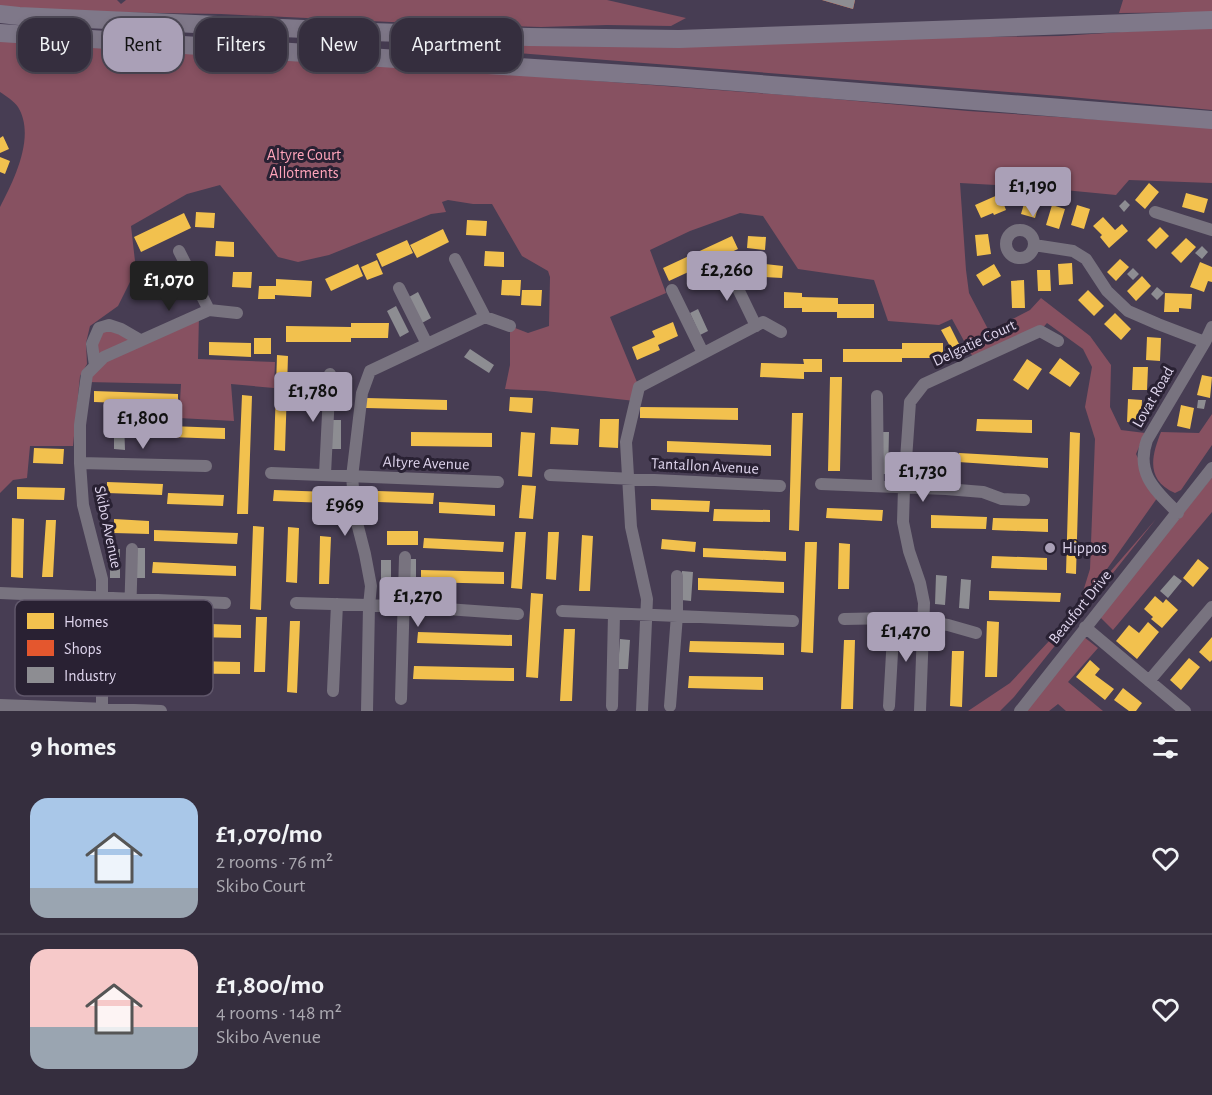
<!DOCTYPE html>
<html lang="en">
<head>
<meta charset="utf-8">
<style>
	:root { --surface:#352e3e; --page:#403a49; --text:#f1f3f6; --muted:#aaa8b0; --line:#4f4a58; --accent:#aaa0b7 }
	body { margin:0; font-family:"Alegreya Sans",sans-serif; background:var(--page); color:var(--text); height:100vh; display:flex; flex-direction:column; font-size:22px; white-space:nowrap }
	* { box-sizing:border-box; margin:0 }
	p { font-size:20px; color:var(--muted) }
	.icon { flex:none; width:33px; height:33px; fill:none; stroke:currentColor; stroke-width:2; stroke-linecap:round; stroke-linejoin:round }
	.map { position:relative; height:711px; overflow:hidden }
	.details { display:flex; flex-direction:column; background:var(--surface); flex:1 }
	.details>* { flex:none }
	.top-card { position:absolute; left:18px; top:18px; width:600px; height:54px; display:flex; gap:12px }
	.price { position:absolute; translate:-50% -51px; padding:0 14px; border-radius:6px; background:var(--accent); color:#111; font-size:20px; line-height:39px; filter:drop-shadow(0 2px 3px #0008) }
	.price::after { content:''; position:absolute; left:50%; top:36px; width:18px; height:14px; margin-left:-9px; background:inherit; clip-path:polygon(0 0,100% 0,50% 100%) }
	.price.selected { background:#222; color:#fff }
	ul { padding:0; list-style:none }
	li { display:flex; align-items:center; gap:18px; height:150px; padding:0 30px }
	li+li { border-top:2px solid var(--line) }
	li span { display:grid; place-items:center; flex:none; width:168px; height:120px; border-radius:18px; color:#555 }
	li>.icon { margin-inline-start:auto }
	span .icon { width:72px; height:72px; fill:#fffc; stroke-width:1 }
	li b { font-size:26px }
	h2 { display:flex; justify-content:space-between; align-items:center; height:72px; padding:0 30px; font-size:26px }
	.tag { padding:0 21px; border-radius:18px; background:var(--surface); box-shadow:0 3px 9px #0003,0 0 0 2px var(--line); font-size:21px; line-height:54px }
	.tag.selected { background:var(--accent); color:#111 }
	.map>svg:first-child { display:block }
</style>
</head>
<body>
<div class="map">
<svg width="1212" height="711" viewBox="0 0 1212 711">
	<rect width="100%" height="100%" fill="#473d53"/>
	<!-- green -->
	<path fill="#875161" d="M0,0H117L121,4L126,0H607L686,18L671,26L607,25L541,27L391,22L221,14L37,11L0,7Z
		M1123,0H1212V12L1119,13Z
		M1212,26V110L1059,96L416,45L1061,36Z
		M0,36L812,97L968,111L1212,127V183L1129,180L1116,195L1033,187L960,183L966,270L969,293L989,331L1030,310L1041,298L1090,336L1111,365L1110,407L1121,430L1145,433L1136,454L1151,485L1160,494L1083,603L1156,519L1014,697L1000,711H968L1010,683L1077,611L1090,569L1095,439L1085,407L1092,367L1083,349L1047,323L1040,331L975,361L952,319L939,325L888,321L874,280L798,269L763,216L740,213L690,231L650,250L666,293L610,317L639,387L635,401L545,391L505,389L510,365V326L528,333L549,326L550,277L548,271L522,256L492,204H473L448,200L442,202L446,212L431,214L329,255L298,262L278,257L220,185L187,194L131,226L136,270L118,306L90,326L86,343L87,364L80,376L73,446H30L27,478L13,480L0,493V207C14,180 36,136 18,107C14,101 6,96 0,92Z
		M199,315L198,359L275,362L274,388L231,384L234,421L179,418L181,384L86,382L99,328L140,340Z
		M1212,414V445L1181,490L1175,493C1146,480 1151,457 1161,432L1199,433Z
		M1212,477V512L1113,630L1100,617Z
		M1084,637L1098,648L1068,682L1103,711H1066L1058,704L1049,711H1024Z"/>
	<!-- homes -->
	<path fill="#f2c14e" d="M3,136L9,149L0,153V138Z
		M0,157L10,161L5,174L0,172Z
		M1149,183L1159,192L1145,209L1135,200Z
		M1186,193L1208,199L1204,213L1182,207Z
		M1000,194L1006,210L994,215L993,213L981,218L975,205Z
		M1026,197L1040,201L1035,218L1021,214Z
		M1052,205L1065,209L1059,229L1046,225Z
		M1077,205L1090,209L1084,229L1071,225Z
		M196,212L215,213L214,228L195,227Z
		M184,213L191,228L141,252L134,237Z
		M1103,217L1115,230L1122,224L1128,231L1109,248L1100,237L1102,235L1093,226Z
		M467,220L487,221L486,236L466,235Z
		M1160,227L1169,236L1156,249L1147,240Z
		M443,229L449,242L417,258L410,245Z
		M988,234L991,254L977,256L975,235Z
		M732,236L738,249L669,281L663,268Z
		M748,236L766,237L765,250L747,248Z
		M1186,238L1196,247L1181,263L1171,253Z
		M407,240L413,253L382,267L376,254Z
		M216,241L234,242V257L215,256Z
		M485,251L504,252V267L484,266Z
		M1120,259L1129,267L1116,281L1107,272Z
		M377,260L383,274L367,280L361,267Z
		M1200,262L1212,267V282L1208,281L1204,292L1190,287Z
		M1072,263L1073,284L1059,285L1058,264Z
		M358,264L363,276L331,291L325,279Z
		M765,264L783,266L782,278L764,277Z
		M994,264L1001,276L983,286L976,275Z
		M1037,270H1050L1051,291H1038Z
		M233,272H252L251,288L232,287Z
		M1142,276L1151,286L1136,301L1127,291Z
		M276,279L312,281L311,297L275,295V299H258L259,286H276Z
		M502,280H521L520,296L501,295Z
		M1024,280L1025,308H1012L1011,281Z
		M522,290H542L541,306L521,305Z
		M1088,290L1104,306L1094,316L1078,300Z
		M784,292L802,293V297L838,298V304H874V318H837V312H802V308H784Z
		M1165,293L1192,294L1191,309L1179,308V312H1164Z
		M1115,313L1131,329L1121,340L1104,324Z
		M673,322L678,336L658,345L660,350L637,360L632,347L655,337L652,331Z
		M351,323H389L388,338H351V342H286V326L351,327Z
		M950,326L959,344L951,348L941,330Z
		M1147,337L1161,338L1160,361L1146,360Z
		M254,338H271V354H254Z
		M209,342L251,343V357L209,355Z
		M902,343H943V358H902V362H843V349H902Z
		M277,355L288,356L285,451L274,450Z
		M1060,358L1080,373L1070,387L1049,373Z
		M803,359H822V372H804V379L760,377L761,363L804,364Z
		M1027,359L1042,369L1028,390L1013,380Z
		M1133,367H1148L1147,390H1132Z
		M1202,375L1212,377L1210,398L1197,395Z
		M830,377H842L840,471H828Z
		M94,391L178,394V405L94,402Z
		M242,395L252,396L248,514H237Z
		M510,397L533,398L532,413L509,411Z
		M366,398L447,400V410L366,408Z
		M1128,399L1142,400L1141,423L1127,422Z
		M1181,405L1194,408L1190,429L1177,426Z
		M640,407L738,408V420L640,418Z
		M792,413H803L799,531L789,530Z
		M600,419H619L618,448L599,447Z
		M977,419L1032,420V433L976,431Z
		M142,425L225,428V439L141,436Z
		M551,427L579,429L578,445L550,444Z
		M411,432L492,433V447L411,446Z
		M521,432L535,433L532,477L518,476Z
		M1070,432L1080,433L1076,574L1066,573Z
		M667,441L771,445V456L667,452Z
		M34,448L64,449L63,464L33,463Z
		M959,453L1048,458V468L958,462Z
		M107,482L163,484L162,495L107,493Z
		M522,485L536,486L533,519L519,518Z
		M17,487L65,488L64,500L17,499Z
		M274,490L329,492V503L273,501Z
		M378,491L434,493L433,504L378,502Z
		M168,493L224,495L223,506L167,504Z
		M651,499L710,501L709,512L651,510Z
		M439,502L495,505V516L439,513Z
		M827,508L883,510L882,521L826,518Z
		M714,509L770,510V522L713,521Z
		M931,515L987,517L986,529L931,528Z
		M12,518L24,519L23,578L11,577Z
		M993,518L1048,519V532L992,530Z
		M114,519L149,521V534L114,533Z
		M46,520H56L53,577H42Z
		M253,526L264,527L261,610L250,609Z
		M288,527L299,528L297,583L286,582Z
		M154,530L238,533L237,544L154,541Z
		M387,531H418V545H387Z
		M515,532H526L522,589L511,588Z
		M548,532H559L556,580L546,579Z
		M582,535L593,536L590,591H579Z
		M320,536L331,537L329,584H319Z
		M424,538L504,542L503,552L423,548Z
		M662,539L696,542L695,552L661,549Z
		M805,542H817L813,653L801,652Z
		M839,543L850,544L849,589H838Z
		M703,548L786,552V561L703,557Z
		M992,556L1047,558V570L991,568Z
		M1198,559L1209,568L1193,587L1183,578Z
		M153,562L236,566V576L152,573Z
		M421,570L504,572V584L421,582Z
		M698,578L784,582V593L698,590Z
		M989,591L1061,593L1060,602L989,600Z
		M531,593L543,594L538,678L526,677Z
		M1155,596L1163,603L1166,599L1178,610L1162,628L1151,619L1153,617L1144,609Z
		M256,617H267L265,672H254Z
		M290,621H300L297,693L287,692Z
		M987,621L999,622L997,677H985Z
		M146,622L241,625V638L146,636Z
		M1148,622L1159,632L1137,659L1116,641L1129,625L1139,633Z
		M564,629H575L572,701H560Z
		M418,632L512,635V646L417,643Z
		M1212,637V660L1210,662L1199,652Z
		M844,640H855L853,709H841Z
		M690,641L784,643V655L689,652Z
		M952,651H964L962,707L950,706Z
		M1189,658L1200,667L1181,690L1170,680Z
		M142,660L240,662V674L141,673Z
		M1090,660L1100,669L1095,675L1114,689L1105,700L1076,677Z
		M414,666L514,668V681L413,679Z
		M689,676L763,677V690L688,688Z
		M1123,688L1142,703L1136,711H1129L1114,700Z"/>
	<!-- shops -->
	<path fill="#e4572e" d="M822,0H855L853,9Z"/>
	<!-- industry -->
	<path fill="#8d8d92" d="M822,0H855L853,9Z
		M1006,189H1019V197L1006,198Z
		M1125,200L1130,205L1124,212L1119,206Z
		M1202,246L1208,252L1202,259L1195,253Z
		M174,268L186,295L177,299L164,273Z
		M1133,268L1139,274L1133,280L1127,274Z
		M1157,287L1164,293L1157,300L1151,294Z
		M418,292L431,318L422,323L409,297Z
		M396,306L409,332L400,337L387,311Z
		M698,309L708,331L700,335L690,313Z
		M470,349L494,365L489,373L464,357Z
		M1198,400H1206L1204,409L1197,408Z
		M114,420H124L125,450L114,449Z
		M331,420H341V449H331Z
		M881,432H889L888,474H880Z
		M135,548H145V578H135Z
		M110,549H120V578H110Z
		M406,559H416V589H406Z
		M381,560H391V589H381Z
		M682,571L693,572L691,601L681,600Z
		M936,575L947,576L945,605L935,604Z
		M1174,575L1182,581L1168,598L1160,591Z
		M961,579L971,580L969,609L959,608Z
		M620,639L630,640L628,669H618Z"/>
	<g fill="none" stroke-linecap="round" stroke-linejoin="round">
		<!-- minor -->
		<path stroke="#78737f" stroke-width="12" d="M1155,212L1212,230
			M1006 244a14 14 0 1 1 28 0a14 14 0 1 1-28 0Z
			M1034,245L1073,251L1086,259L1107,291L1128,311L1158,324L1205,342
			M179,251L209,310L237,313
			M455,259L485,317
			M726,264L756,326
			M399,288L427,344
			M672,290L703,353
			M95,366L92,344L99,328L109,325L121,329L140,340
			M877,396L878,486
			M80,463L206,466
			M271,473L498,482
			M325,474L330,374
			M550,475L780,486
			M821,484L946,489L983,492L1002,499L1024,500
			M1178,513C1156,491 1135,474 1147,440L1205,342L1212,327
			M0,593L225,603
			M296,603L404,606L518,614
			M562,611L793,621
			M844,619L894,618L948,625L976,633
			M1085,627L1185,711
			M69,679V597
			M1149,681L1212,607
			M128,689L132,549
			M333,691L337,604
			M401,699L405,557
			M0,705L161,711
			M612,706L614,614
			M670,706L677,615V576
			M889,706L894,618
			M102,708V579L83,505L80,463V425L87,374L104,357L209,310
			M367,711L369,606L371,586L365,554L356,519L352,477L362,393L370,371L485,317L510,326
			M642,711L647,599L631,527L626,442L639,387L763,322L781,332
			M920,711L924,603L920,583L909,551L903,522L904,488L910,402L924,384L1040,331L1058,341
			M1020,711L1212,468"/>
		<!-- highway -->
		<path stroke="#7f7889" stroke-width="18" d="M0,14L19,16L371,32L529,37L679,39L1212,20
			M0,33L672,77L1212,120"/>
	</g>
	<!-- markers -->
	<circle fill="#aaa0b7" stroke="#292133" stroke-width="2" cx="1050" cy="548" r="6"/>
	<g text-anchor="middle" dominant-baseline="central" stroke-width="6" stroke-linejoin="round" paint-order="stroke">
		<!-- park labels -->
		<g font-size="16" fill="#ffa4ba" stroke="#292133">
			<text x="304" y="155">Altyre Court<tspan x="304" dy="18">Allotments</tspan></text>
		</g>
		<!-- street labels -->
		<g font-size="16" fill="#dfd5ed" stroke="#292133">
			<text transform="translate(974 343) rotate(-25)">Delgatie Court</text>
			<text transform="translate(1153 397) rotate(-60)">Lovat Road</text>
			<text transform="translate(426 463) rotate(2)">Altyre Avenue</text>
			<text transform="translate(705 466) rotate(3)">Tantallon Avenue</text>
			<text transform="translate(108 527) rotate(78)">Skibo Avenue</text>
			<text transform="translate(1080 607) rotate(-51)">Beaufort Drive</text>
		</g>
		<!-- poi labels -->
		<g font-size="16" fill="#dfd5ed" stroke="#292133" text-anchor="start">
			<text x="1062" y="548">Hippos</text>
		</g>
	</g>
	<!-- legend -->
	<rect x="15" y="600" width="198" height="96" rx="9" fill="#292133" stroke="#60576b" stroke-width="1.5"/>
	<rect x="27" y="613" width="27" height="16" fill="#f2c14e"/>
	<rect x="27" y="640" width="27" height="16" fill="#e4572e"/>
	<rect x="27" y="667" width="27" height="16" fill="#8d8d92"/>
	<g font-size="16" fill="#dfd5ed">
		<text x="64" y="627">Homes</text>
		<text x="64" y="654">Shops</text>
		<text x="64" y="681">Industry</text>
	</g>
</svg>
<b class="price" style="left:1033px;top:218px">£1,190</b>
<b class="price" style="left:727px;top:302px">£2,260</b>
<b class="price selected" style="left:169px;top:312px">£1,070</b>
<b class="price" style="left:313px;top:423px">£1,780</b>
<b class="price" style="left:143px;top:450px">£1,800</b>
<b class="price" style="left:923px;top:503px">£1,730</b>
<b class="price" style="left:345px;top:537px">£969</b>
<b class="price" style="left:418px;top:628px">£1,270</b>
<b class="price" style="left:906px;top:663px">£1,470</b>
<div class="top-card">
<a class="tag">Buy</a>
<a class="tag selected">Rent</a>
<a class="tag">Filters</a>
<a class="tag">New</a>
<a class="tag">Apartment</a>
</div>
</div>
<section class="details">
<h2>9 homes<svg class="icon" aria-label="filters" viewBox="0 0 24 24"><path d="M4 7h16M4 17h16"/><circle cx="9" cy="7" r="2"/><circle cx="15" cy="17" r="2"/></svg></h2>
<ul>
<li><span style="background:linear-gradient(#a9c7e8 75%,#9aa5b1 0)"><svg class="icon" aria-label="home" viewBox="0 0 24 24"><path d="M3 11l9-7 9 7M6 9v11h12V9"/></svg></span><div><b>£1,070/mo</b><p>2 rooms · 76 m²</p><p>Skibo Court</p></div><svg class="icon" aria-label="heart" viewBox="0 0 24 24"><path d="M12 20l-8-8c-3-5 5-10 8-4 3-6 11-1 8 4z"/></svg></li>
<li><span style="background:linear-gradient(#f6c9c9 65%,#9aa5b1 0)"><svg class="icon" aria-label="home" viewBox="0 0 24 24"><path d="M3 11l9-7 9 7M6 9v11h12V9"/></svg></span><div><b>£1,800/mo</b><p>4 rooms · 148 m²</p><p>Skibo Avenue</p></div><svg class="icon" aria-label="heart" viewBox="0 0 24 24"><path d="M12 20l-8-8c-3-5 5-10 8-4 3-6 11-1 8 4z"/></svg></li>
</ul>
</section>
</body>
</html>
